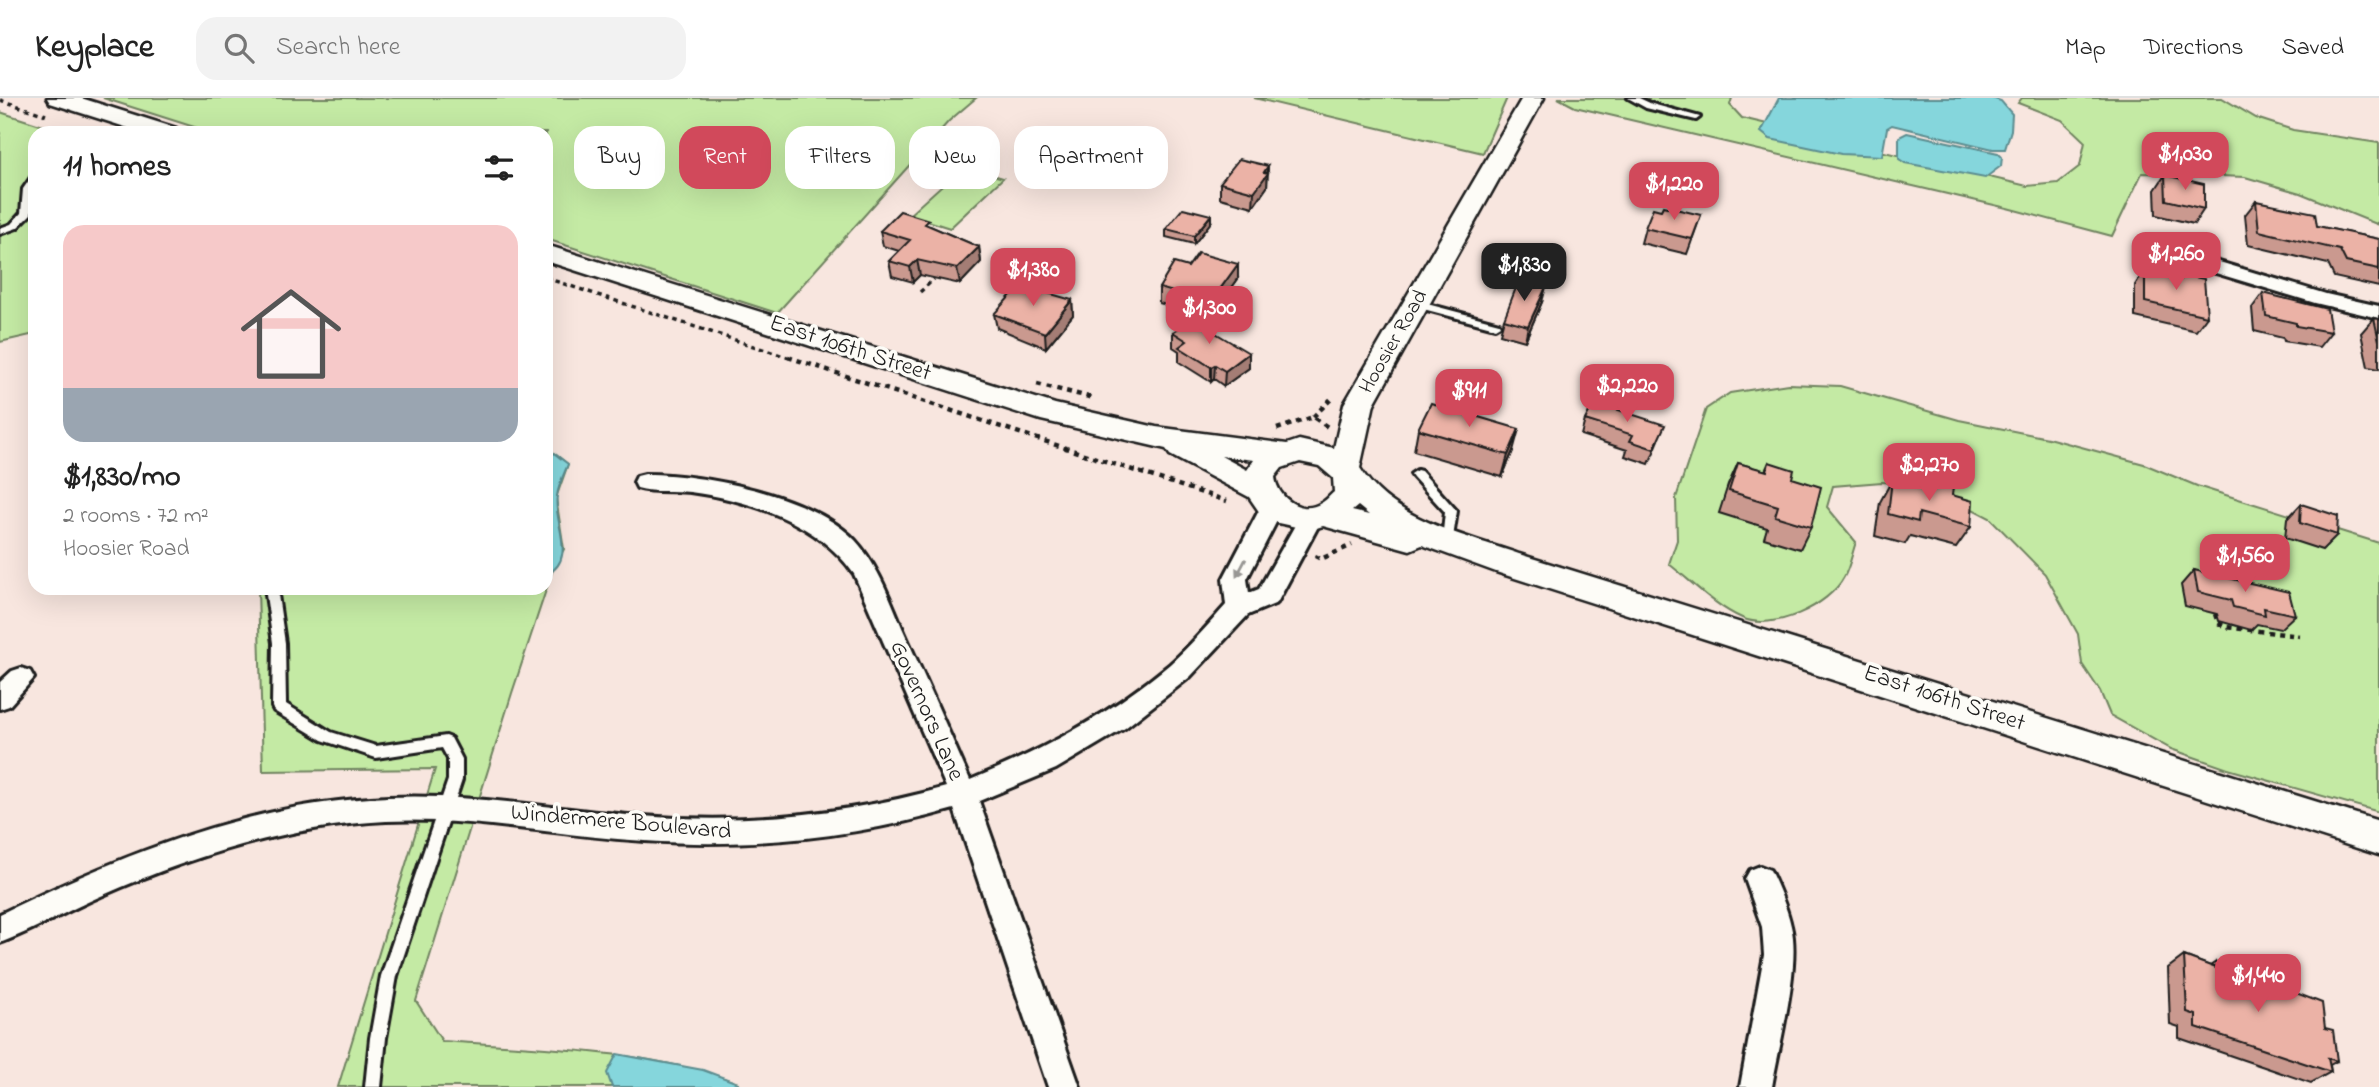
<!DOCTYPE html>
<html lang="en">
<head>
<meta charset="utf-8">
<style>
	:root { --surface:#fff; --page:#f2f2f2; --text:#222; --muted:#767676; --line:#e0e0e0; --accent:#d1495b }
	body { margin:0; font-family:"Indie Flower",sans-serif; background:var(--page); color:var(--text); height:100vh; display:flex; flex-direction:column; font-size:26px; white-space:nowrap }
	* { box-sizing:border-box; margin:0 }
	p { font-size:23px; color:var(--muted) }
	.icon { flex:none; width:38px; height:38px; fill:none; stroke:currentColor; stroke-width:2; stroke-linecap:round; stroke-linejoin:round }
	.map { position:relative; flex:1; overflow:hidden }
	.drawer { position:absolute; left:28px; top:28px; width:525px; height:469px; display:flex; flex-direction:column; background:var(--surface); border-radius:21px; box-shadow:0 7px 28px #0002 }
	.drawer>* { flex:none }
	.hud { position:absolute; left:574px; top:28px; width:665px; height:63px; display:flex; gap:14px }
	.price { position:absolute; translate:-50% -60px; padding:0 16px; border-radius:14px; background:var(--accent); color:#fff; font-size:23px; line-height:46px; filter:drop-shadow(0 2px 4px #0008) }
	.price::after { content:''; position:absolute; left:50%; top:42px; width:21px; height:16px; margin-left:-10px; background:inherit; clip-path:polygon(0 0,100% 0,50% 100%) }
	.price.active { background:#222; color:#fff }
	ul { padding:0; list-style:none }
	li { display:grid; align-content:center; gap:14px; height:371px; padding:0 35px }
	li span { display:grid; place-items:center; height:217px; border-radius:21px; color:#555 }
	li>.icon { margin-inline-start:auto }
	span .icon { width:126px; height:126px; fill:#fffc; stroke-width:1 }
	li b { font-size:30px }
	h2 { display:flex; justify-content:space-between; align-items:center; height:84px; padding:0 35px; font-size:30px }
	.chip { padding:0 24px; border-radius:21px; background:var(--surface); box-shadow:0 7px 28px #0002; font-size:24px; line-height:63px }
	.chip.active { background:var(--accent); color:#fff }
	header { display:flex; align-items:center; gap:42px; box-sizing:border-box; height:98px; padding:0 35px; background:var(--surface); border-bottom:2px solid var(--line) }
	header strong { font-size:33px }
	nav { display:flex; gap:38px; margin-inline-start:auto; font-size:24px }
	.search { width:490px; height:63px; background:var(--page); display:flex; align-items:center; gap:18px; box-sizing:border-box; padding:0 24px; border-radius:21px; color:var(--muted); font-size:26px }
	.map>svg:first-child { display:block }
</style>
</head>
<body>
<header>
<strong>Keyplace</strong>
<div class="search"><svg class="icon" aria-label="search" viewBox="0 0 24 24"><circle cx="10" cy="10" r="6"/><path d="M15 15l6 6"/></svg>Search here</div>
<nav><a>Map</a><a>Directions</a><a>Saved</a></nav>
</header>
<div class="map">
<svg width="2379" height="989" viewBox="0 0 2379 989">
	<rect width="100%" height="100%" fill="#f8e6df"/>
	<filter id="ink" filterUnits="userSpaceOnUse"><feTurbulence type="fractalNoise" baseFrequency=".0143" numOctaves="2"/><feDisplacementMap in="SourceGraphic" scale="14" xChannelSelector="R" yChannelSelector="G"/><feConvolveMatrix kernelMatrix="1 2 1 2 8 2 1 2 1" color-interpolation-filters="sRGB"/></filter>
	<g filter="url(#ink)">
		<!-- green -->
		<path fill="#c4eaa4" stroke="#708360" stroke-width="2" d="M103,0H976L949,23L777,215L546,141V35H213Z
			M1254,0H1507L1483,55Z
			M1558,0H1732L1730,7L1742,20L2027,88L2058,85L2080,68L2085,44L2062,22L2018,5L2022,0H2222L2256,20L2293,32L2379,45V127L2300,95L2245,79L2142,75L2112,138L2007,110L1575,9Z
			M0,14L65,35H35V236L0,244Z
			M963,68L1003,80L950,130L909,117Z
			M1788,286L1840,288L1959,322L2048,340L2144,366L2197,388L2379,445V714L2228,671L2171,651L2110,617L2100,593L2082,566L2078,536L2045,476L1990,420L1930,389L1882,384L1833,388L1827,409L1856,444C1852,455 1850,469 1844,479C1829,508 1772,534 1742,520C1716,509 1691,483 1669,466L1677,442L1676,400L1706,311L1730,295Z
			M546,349L568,366L556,400L564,451L552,474L512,595L416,903L442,943C542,950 643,951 738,985L739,989H338L435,671L263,673L258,490H546Z"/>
		<!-- water -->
		<path fill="#85d6dc" stroke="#5b8c8f" stroke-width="2" d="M1779,0H1992L2001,3L2012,16L2011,32L2005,51H1993L1892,27L1887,30L1882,58L1841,56L1770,41L1761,34Z
			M1907,35L1998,55L2002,59L2001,68L1985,80L1905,65L1899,61V39Z
			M546,349L568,366C564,376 558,388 557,398C552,423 579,461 546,477Z
			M617,956L703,972L738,985L739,989H612L607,975Z"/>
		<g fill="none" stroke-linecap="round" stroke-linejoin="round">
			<!-- lane casing -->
			<g stroke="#1c1c1c" stroke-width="6">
				<path id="lane" d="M1628,0H1639L1652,6L1700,19L1696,22L1646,10Z
					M35,77L31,116L17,130L0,136V130L11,126L21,115L23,91L32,78Z
					M1416,203L1499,225L1500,227L1495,230L1412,208L1411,206Z
					M1417,372L1421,373L1457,413L1452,446H1444L1442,443L1445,414L1413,379L1411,376Z
					M265,490H277L285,545L286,606L331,634L376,648L446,638L451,640L462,661V682L397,878L386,940L381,989H365L370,940L381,878L448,682V661L442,650L376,660L322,642L274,613L272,609L273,545Z"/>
			</g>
			<!-- street casing -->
			<g stroke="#1c1c1c" stroke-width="6">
				<path id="street" d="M2206,160L2326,196L2379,208V220L2315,205L2199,170L2196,166Z
					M645,376C705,376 812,397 855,442C879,468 891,504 905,536C927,585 949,633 970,682C1043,652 1109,617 1170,566C1190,548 1208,527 1226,507L1223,481L1264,403L1272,401L1280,403L1284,409L1247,481L1249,495L1259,491L1303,413L1311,411L1319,413L1323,419L1277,505L1248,517L1190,579L1125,630L1056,671L979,703L1080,989H1048L954,711C852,740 751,750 645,743C559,738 473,719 386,723C288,728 191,758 101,798C67,813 34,832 0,845V816C121,757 252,704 388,699C473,695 557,712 642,718C745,726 846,717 946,689L854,476C819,425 751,402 690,394C673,392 654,395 637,390L634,384L637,378Z
					M21,570L30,573L34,580L9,608L0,611V584L12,573Z
					M1760,768L1770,772C1778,789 1787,809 1791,828C1801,866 1779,947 1772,989H1740L1764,857L1762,829L1745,781L1750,772Z"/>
			</g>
			<!-- secondary casing -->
			<g stroke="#1c1c1c" stroke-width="5">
				<path id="secondary" d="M47,0H81L176,30L180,35H144L50,5Z
					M1522,0H1544L1374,306L1360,370C1391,422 1465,437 1519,456L2379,723V757L1496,474L1422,447L1410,452L1323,428L1310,432L1278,425L1260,415L1249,399L1170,357L1166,351L1041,322L546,163V147L1055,306L1156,329L1287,346L1299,342L1334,350L1344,306ZM1221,358L1254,362L1247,372ZM1300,364L1319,368L1333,380L1334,394C1330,397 1326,403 1321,405C1301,418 1277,399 1275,379L1282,370ZM1358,408L1369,417L1352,413Z"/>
			</g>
			<!-- path-far1 -->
			<path stroke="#1c1c1c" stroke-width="3.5" stroke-dasharray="4.5 4.5" stroke-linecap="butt" d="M0,2L46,17
				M546,180L793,261
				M920,194L934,181"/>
			<!-- path -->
			<path stroke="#1c1c1c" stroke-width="4.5" stroke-dasharray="5 5" stroke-linecap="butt" d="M788,259L1227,403
				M1037,286L1093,300
				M1313,319L1332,300
				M1277,331L1313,319L1329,330
				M1315,458L1321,461L1352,447
				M2215,516L2218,525L2226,529L2300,538"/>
			<!-- lane -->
			<use href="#lane" fill="#fdfcf7" fill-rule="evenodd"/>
			<!-- street -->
			<use href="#street" fill="#fdfcf7" fill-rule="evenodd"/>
			<!-- secondary -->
			<use href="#secondary" fill="#fdfcf7" fill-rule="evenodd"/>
		</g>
		<!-- wall -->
		<path fill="#ca998f" stroke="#1c1c1c" stroke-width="2" d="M1268,68L1267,89L1253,109L1220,100V85Z
			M2165,77L2204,111L2194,126L2156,117L2155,92Z
			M2256,103L2317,128L2379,141V189L2334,179L2328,166L2248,147L2245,117Z
			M1701,117L1687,156L1641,145L1645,130Z
			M1211,124L1194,146L1166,139V131Z
			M930,128L979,149L981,164L960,186L920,177L913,184L892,178L889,163L899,153L883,148L880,133Z
			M2145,172L2178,180L2181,176L2207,218L2196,233L2135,219V187Z
			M1238,181L1207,224L1178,216V210L1159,205V190Z
			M2263,195L2331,234L2319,249L2284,243L2283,240L2254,233L2252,210Z
			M1072,202L1073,217L1046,250L997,230L994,216Z
			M1542,204L1525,243L1500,236L1504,221Z
			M2374,220L2379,221V271L2368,269L2361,235Z
			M1173,234L1249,255V270L1224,288L1214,281L1211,284L1179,264V253L1173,249Z
			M1585,322L1659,342L1649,366L1625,358L1627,352L1581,337Z
			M1418,331L1513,353L1502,379L1414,353Z
			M1769,364L1792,380L1811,429L1800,451L1764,440L1767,430L1719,415L1728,387L1738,365L1765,373Z
			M1916,381L1952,397L1971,429L1956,450L1910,438L1905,446L1875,438L1880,404L1892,382L1913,387Z
			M2301,406L2337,437L2322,452L2285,440L2287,421Z
			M2194,472L2295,517L2280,531L2257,526L2251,532L2219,523L2217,516L2185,508L2181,487Z
			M2184,858L2210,868L2216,864L2325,930L2337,963L2330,967L2331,974L2311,985L2179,940V929L2170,926L2168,870Z"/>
		<!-- shaded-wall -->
		<path fill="#a47d74" stroke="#1c1c1c" stroke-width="2" d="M1268,68L1267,89L1253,109L1254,94L1264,74Z
			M1211,117V124L1194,146V138Z
			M979,149L981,164L960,186L957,171Z
			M917,162L920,177L913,184L910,169Z
			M1238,166V181L1207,224V209Z
			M1546,189L1542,204L1525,243L1528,228Z
			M1072,202L1073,217L1046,250L1045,235Z
			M1249,255V270L1224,288L1225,273Z
			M1215,267L1214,281L1211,284V269Z
			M1519,331L1513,353L1502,379L1508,357Z"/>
		<!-- building -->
		<path fill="#ebb2a6" stroke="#1c1c1c" stroke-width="2" d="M1239,61L1268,68L1264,74L1268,75L1254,94L1220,85Z
			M2165,77L2204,86V111L2166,102Z
			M2256,103L2315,115L2317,128L2379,141V171L2346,164L2340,152L2259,133Z
			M1663,108L1701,117L1692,141L1645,130L1653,110L1661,112Z
			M1183,110L1211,117L1194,138L1166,131Z
			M900,113L929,122L925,126L979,149L957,171L917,162L910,169L889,163L910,142L880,133Z
			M1198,155L1238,166L1207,209L1178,201L1181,196L1159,190L1174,165L1188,169Z
			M2145,172L2181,181V176L2204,181L2207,218L2145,204Z
			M1519,182L1546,189L1528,228L1504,221Z
			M1020,187L1072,202L1045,235L994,216Z
			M2263,195L2327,211L2331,234L2296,228V225L2266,218Z
			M2374,220L2379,221V243Z
			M1192,221L1249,255L1225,273L1215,267L1211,269L1179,249L1187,243L1173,234Z
			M1594,304L1665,327L1654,351L1630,343L1633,337L1585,322Z
			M1431,305L1519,331L1508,357L1418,331Z
			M1769,364L1794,372L1792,380L1821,389L1811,429L1775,418L1778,408L1729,393L1738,365L1767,373Z
			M1916,381L1953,390L1952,397L1973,403L1971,429L1919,415L1918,424L1888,416L1892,382L1916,388Z
			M2301,406L2338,418L2337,437L2300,425Z
			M2194,472L2289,494L2295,517L2264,510L2265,517L2233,509L2231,502L2198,494Z
			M2184,858L2216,870V864L2322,905L2325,930L2333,932L2337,963L2328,960L2331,974L2196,929V917L2187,914Z"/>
		<!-- one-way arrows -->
		<defs><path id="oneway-solid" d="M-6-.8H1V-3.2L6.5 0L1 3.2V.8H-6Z" transform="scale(1.75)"/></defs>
		<use fill="#989794" href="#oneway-solid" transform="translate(1241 470) rotate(118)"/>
	</g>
	<g text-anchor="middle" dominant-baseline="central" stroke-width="7" stroke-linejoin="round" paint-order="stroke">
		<!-- far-street labels -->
		<g font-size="21" fill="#1c1c1c" stroke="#fdfcf7">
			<text transform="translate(1394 244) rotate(-60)">Hoosier Road</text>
		</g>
		<!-- street labels -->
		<g font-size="24" fill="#1c1c1c" stroke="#fdfcf7">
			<text transform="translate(850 251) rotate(18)">East 106th Street</text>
			<text transform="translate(1944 601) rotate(18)">East 106th Street</text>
			<text transform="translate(926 613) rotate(66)">Governors Lane</text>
			<text transform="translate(621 725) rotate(5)">Windermere Boulevard</text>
		</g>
	</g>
</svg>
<b class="price" style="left:2185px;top:94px">$1,030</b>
<b class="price" style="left:1674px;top:124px">$1,220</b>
<b class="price" style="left:2176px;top:194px">$1,260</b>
<b class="price active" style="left:1524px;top:205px">$1,830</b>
<b class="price" style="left:1033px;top:210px">$1,380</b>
<b class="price" style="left:1209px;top:248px">$1,300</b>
<b class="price" style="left:1627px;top:326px">$2,220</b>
<b class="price" style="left:1469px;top:331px">$911</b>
<b class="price" style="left:1929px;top:405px">$2,270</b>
<b class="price" style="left:2245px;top:496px">$1,560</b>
<b class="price" style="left:2258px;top:916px">$1,440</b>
<div class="hud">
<a class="chip">Buy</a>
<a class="chip active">Rent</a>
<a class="chip">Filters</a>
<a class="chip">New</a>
<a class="chip">Apartment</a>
</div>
<section class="drawer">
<h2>11 homes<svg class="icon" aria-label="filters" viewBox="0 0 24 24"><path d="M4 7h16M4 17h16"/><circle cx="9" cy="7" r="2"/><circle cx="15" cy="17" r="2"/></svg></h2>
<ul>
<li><span style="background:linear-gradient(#f6c9c9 75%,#9aa5b1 0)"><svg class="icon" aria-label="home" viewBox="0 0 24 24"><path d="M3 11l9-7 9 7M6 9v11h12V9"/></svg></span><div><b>$1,830/mo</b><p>2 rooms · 72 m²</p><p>Hoosier Road</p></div></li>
</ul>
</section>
</div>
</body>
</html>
